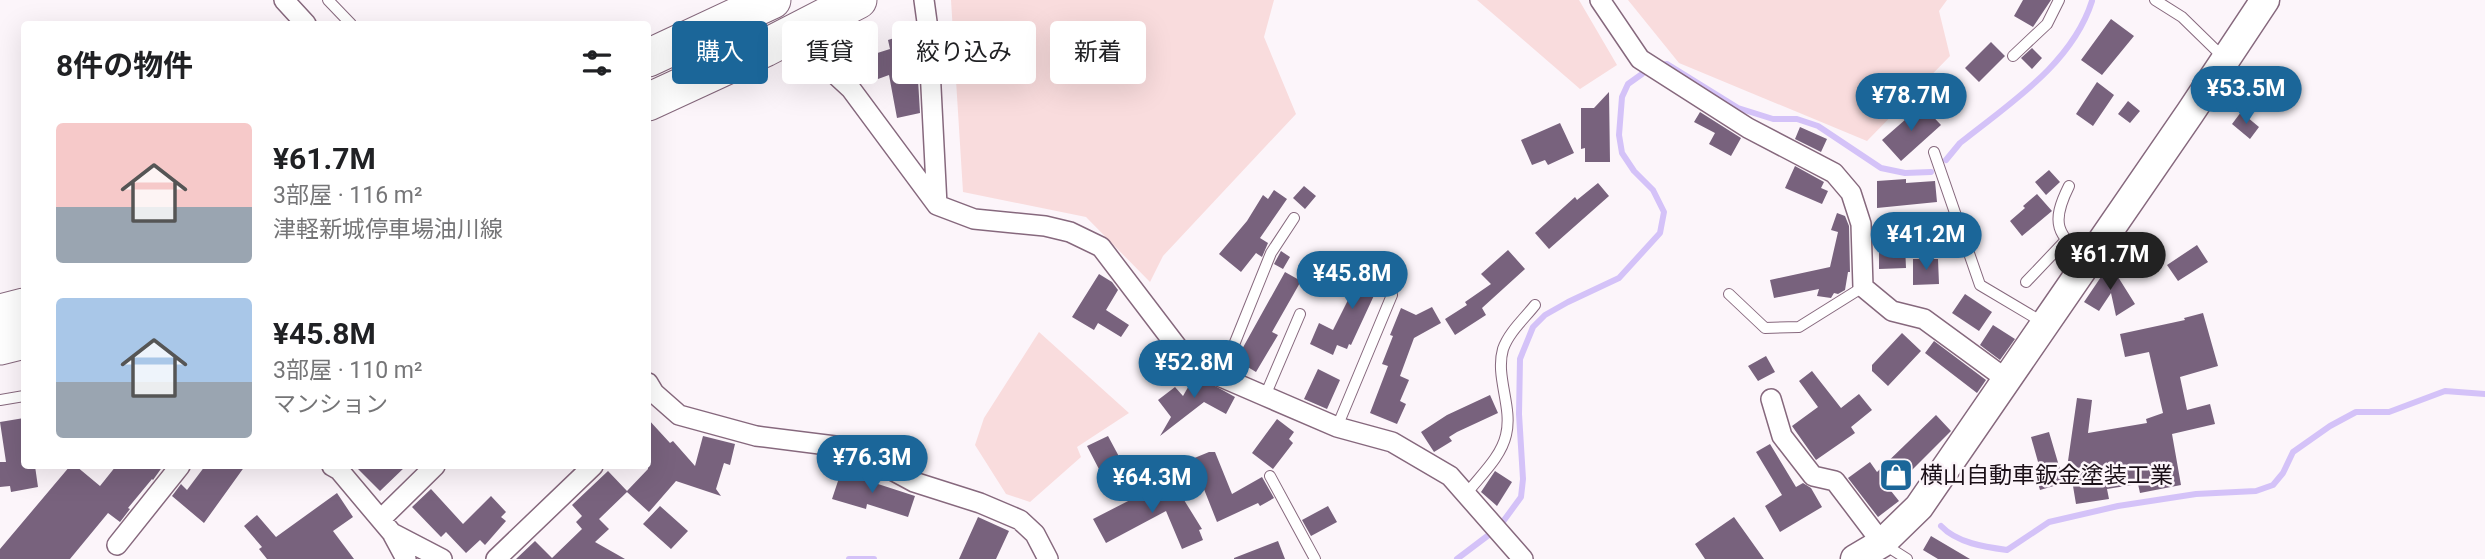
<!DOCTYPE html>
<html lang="ja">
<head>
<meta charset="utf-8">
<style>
	:root { --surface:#fff; --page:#f6f6f6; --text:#202124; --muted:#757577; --accent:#1b6699 }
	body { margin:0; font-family:Roboto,"Noto Sans JP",sans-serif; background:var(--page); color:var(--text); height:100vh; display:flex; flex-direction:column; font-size:26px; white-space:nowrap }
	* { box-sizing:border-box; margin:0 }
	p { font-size:23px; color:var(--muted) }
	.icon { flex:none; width:38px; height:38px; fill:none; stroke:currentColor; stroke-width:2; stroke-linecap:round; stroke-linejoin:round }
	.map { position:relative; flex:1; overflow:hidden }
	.details { position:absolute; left:21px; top:21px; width:630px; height:448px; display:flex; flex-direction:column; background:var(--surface); border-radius:7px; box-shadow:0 7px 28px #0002 }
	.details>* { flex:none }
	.top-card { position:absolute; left:672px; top:21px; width:665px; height:63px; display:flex; gap:14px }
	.price { position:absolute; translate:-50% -60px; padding:0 16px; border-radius:24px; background:var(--accent); color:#fff; font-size:23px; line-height:46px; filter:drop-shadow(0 2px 4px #0008) }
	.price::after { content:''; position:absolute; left:50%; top:42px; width:21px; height:16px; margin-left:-10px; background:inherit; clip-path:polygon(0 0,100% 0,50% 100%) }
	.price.current { background:#222; color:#fff }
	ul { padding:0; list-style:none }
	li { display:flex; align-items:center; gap:21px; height:175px; padding:0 35px }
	li span { display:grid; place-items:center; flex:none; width:196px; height:140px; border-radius:7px; color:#555 }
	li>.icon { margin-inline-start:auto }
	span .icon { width:84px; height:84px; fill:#fffc; stroke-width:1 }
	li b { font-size:30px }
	h2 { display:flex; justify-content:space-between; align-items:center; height:84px; padding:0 35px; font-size:30px }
	.chip { padding:0 24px; border-radius:7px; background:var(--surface); box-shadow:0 7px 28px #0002; font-size:24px; line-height:63px }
	.chip.current { background:var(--accent); color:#fff }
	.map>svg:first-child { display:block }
</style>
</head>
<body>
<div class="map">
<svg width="2485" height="559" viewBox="0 0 2485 559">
	<rect width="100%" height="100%" fill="#fcf5fa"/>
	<!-- green -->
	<path fill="#f9dcdd" d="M951,0H1274L1264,37L1296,114L1163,256L1150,282L1086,217L963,192Z
		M1477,0H1579L1617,65L1580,89Z
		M1628,0H1947L1939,11L1950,56L1867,141L1679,63Z
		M1039,332L1129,413L1077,447L1081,457L1030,502L1006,494L975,445L984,418Z"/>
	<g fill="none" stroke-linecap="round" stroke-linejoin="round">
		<!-- stream -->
		<path stroke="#d4c2f8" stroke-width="6" d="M1662,65L1667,64L1738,108L1773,119H1797L1818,126L1881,168L1905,173L1931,172
			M1946,160L1960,143C2010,103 2072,64 2092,1
			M1502,523L1521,497L1523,479L1519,414L1520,359L1533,327L1545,315L1568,302L1619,278L1660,233L1664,212L1653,190L1634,171L1622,153L1619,135L1622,97L1628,84L1642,74
			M1941,526C1957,543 1985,547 2007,550L2049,522L2118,506L2196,494L2256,491L2273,485L2283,473L2293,452L2330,426L2356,412H2389L2445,391L2485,394
			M849,559H874
			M1457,559L1490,534"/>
	</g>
	<!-- building -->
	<path fill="#78627d" d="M2023,0H2051L2033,27L2014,16Z
		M2111,19L2134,36L2102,75L2081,60Z
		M913,32L917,45L913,47L917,63L920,113L897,118L889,75L878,79L871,55L890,49L888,40Z
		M1991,42L2005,56L1979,82L1965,68Z
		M2032,48L2042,58L2032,69L2021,58Z
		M2097,82L2114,95L2093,126L2076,114Z
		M1609,92L1610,162H1585V148L1581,149V108H1594Z
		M2128,101L2140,111L2130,123L2118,114Z
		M1922,105L1941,125L1901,161L1882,140Z
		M1700,112L1741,138L1731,156L1709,144L1715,133L1694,122Z
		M2241,112L2259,127L2250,139L2232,124Z
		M1560,123L1574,153L1548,165L1545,160L1532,165L1521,140Z
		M1800,127L1827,139L1821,152L1795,139Z
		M1795,166L1824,182L1821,188L1828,191L1822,204L1785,188Z
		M2049,170L2060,182L2046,195L2035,182Z
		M1906,179V183L1935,181L1937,202L1877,208V181Z
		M1598,183L1609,196L1549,249L1535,233L1575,197L1577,200Z
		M1304,186L1316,196L1305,209L1293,198Z
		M1274,190L1287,199L1260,238L1268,243L1262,257L1256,253L1241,272L1219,254L1247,221L1263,195L1268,199Z
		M2037,194L2052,211L2022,236L2010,221L2025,208L2023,206Z
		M1837,213L1845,216L1849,226L1850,272H1848L1845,290L1838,294L1834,293L1831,298L1817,296L1819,289L1774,298L1770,280L1830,267L1838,232L1831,230Z
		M1905,244L1906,268L1879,269V245Z
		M2197,245L2208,262L2178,281L2167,265Z
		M1508,250L1525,269L1482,308L1486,315L1455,335L1445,319L1467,305L1465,302L1491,284L1481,274Z
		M1281,251L1290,257L1283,269L1274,264Z
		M1374,254L1390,261L1351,345L1349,344L1347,349L1337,345L1333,355L1310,344L1319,323L1333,330L1351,294L1355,296Z
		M1913,259H1938L1939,284L1913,285Z
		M2108,261L2135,304L2116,316L2111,293L2099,311L2084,302L2105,271L2107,273L2105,265Z
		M1285,272L1301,281L1272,332L1278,335L1256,372L1236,360Z
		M1099,274L1112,282L1118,290L1106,310L1129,325L1121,337L1098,323L1094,330L1072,317Z
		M1965,294L1992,312L1979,331L1952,313Z
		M1432,307L1441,323L1414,338L1400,376L1409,380L1400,401L1406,404L1397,424L1370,413L1388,366L1382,364L1393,336L1390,335L1401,308L1416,315Z
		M2203,313L2218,366L2180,377L2187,410L2210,404L2215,424L2172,434L2181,485L2140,493L2138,484L2107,489L2109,499L2076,504L2072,480L2065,482L2077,398L2092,400L2088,433L2147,423L2146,419L2163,413L2149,352L2125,357L2120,334L2185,320L2184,318Z
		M1993,325L2015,339L2000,360L1980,345Z
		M1902,333L1921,351L1888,386L1872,371V365Z
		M1934,341L1986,380L1977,393L1925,353Z
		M1766,356L1775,372L1758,381L1748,366Z
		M1318,369L1340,380L1327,409L1304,399Z
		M1812,371L1841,408L1859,394L1872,410L1851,427L1855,433L1816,460L1792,426L1818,407L1799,381Z
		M1195,375L1235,397L1226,414L1204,402L1160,436L1171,417L1158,400L1175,387L1183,396Z
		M1490,395L1498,413L1457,432L1449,437L1452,441L1434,452L1421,432L1447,415Z
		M1936,415L1951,431L1891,491L1899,501L1878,517L1848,478L1870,462L1877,472Z
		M24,418V466H35L38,487L11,492L10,486L0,487V462H6L0,422Z
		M648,419L670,443L673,441L695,466L703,436L735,444L730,465L724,463L716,489L721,496L676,481L649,512L627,492L599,519L609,529L595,542L625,559H516L535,541L552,558L582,529L576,522L582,516L572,505L608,471L627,491L648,469Z
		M1277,419L1294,432L1289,439L1293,443L1273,469L1252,453Z
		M2049,432L2064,483L2040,490L2034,471L2040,469L2031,437Z
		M1108,436L1123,464L1102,475L1087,446Z
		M1770,444L1796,487L1803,483L1811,488L1822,507L1780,532L1765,506L1782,495L1756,452Z
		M1209,452H1215L1232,494L1262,477L1274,498L1260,506L1258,503L1217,522L1192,459Z
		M70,466H76L100,486L116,466H163L153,480L152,479L128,508L130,509L120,522L108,513L70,559H0V549Z
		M205,466H245L204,523L172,496L181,484L187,490Z
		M355,466H406L380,491Z
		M1495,471L1512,482L1497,506L1481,492Z
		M841,472L915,496L908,517L867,504L866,509L832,499Z
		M1171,479L1202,529L1199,530L1203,540L1182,549L1166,511L1106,543L1093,519Z
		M431,489L463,524L491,496L506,512L501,517L506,521L485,545L480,540L466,553L446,532L441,537L412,507Z
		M337,493L353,517L333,531L354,559H267L259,549L262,547L244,526L257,515L276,537Z
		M660,506L688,531L671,549L643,524Z
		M1328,506L1337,522L1311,536L1302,520Z
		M978,517L1009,531L996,559H959Z
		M1734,517L1764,559H1705L1695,544Z
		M1931,536L1970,559H1938L1923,550Z
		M1278,541L1285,559H1234V558Z"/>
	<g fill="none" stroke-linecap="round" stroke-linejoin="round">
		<!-- street-tunnel -->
		<path stroke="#dad3d8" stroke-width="19" stroke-dasharray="19 10" stroke-linecap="butt" d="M757,3L823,63"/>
		<!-- lane casing -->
		<g stroke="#86687d" stroke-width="12">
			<path id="lane" d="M328,0L351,24
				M2155,0L2182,17L2224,58
				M2013,56L2047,24L2059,0
				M1934,152L1980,285L2044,323
				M2069,186C2050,224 2057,234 2087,260
				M2026,282L2065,241
				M1729,294L1765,328L1799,327L1863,287
				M1221,377L1271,253L1294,218
				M1265,396L1300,314
				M0,400L24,396
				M1337,427L1392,295
				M1270,476L1315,559
				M1467,493C1481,475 1501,457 1506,435C1513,407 1495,377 1503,349C1509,332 1524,319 1535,305
				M1885,545L1907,559"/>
		</g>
		<!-- street casing -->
		<g stroke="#86687d" stroke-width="22">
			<path id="street" d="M284,0L306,24
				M924,0L928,29L937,205
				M1600,0L1640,59L1748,128L1834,173L1851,193L1861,224L1863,287L1892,311L1924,319L2006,379
				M823,63L851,89L937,205L974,219L1045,226L1070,232L1101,247L1181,352L1221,377L1265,396L1337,427L1392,442L1450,476L1523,559
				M648,383L654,393L679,415L756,436L851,448L914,482L980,503L1020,520L1035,534L1048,559
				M1771,399L1782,436L1813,476L1835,481L1882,543
				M332,466L339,470L392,533L406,559
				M381,519L435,466
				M392,533L442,559
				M117,545L180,466
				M496,559L593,466"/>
		</g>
		<!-- secondary casing -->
		<g stroke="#86687d" stroke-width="31">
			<path id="secondary" d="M1855,559L1882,543L1919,507L2190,113L2265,0"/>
		</g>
		<!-- highway casing -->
		<g stroke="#86687d" stroke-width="39">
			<path id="highway" d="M648,58L772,0
				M648,102L765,48L858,0
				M0,313L24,307
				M0,346L24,340"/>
		</g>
		<!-- lane -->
		<use href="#lane" stroke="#fff" stroke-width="10"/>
		<!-- street -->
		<use href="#street" stroke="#fff" stroke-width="19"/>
		<!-- secondary -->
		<use href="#secondary" stroke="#fff" stroke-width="28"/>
		<!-- highway -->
		<use href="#highway" stroke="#fff" stroke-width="37"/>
	</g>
	<!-- icons -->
	<defs>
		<g id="shop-square" transform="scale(1.75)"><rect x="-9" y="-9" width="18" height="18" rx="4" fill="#1b6699" stroke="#fcf5fa"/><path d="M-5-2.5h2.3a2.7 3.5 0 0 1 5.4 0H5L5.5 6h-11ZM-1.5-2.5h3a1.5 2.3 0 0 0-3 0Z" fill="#fff"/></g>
	</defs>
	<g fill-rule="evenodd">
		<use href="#shop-square" x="1896" y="475"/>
	</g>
	<g text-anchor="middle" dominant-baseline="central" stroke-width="5" stroke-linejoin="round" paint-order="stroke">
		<!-- poi labels -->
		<g font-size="23" fill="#1b1018" stroke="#fcf5fa" text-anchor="start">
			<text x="1920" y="475">横山自動車鈑金塗装工業</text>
		</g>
	</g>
</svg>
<b class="price" style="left:2246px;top:126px">¥53.5M</b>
<b class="price" style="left:1911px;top:133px">¥78.7M</b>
<b class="price" style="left:1926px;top:272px">¥41.2M</b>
<b class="price current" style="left:2110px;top:292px">¥61.7M</b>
<b class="price" style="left:1352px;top:311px">¥45.8M</b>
<b class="price" style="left:1194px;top:400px">¥52.8M</b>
<b class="price" style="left:872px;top:495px">¥76.3M</b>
<b class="price" style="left:1152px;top:515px">¥64.3M</b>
<div class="top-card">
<a class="chip current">購入</a>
<a class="chip">賃貸</a>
<a class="chip">絞り込み</a>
<a class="chip">新着</a>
</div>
<section class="details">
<h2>8件の物件<svg class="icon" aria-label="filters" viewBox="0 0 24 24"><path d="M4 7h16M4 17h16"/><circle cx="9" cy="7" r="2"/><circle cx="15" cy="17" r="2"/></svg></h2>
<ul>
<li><span style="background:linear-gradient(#f6c9c9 60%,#9aa5b1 0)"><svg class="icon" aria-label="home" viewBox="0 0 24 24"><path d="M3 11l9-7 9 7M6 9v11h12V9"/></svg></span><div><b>¥61.7M</b><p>3部屋 · 116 m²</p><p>津軽新城停車場油川線</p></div></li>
<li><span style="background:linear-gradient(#a9c7e8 60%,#9aa5b1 0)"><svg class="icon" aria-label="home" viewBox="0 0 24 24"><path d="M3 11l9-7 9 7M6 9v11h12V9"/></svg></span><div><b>¥45.8M</b><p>3部屋 · 110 m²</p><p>マンション</p></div></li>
</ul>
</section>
</div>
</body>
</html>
